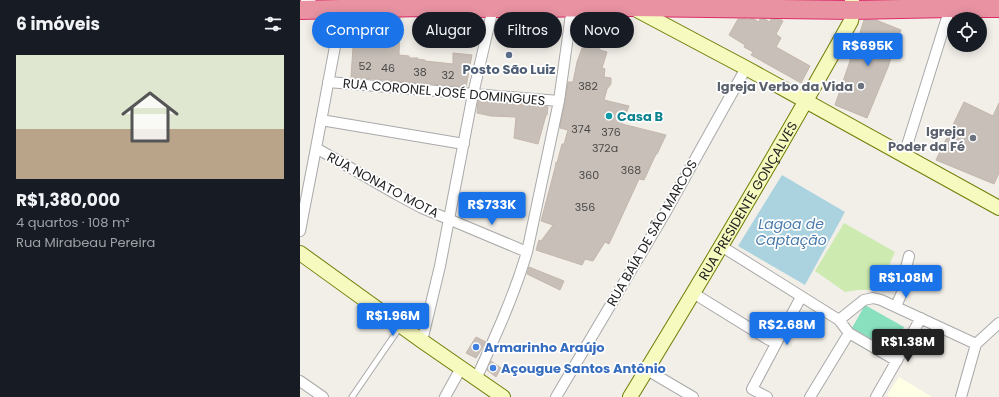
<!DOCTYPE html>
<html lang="pt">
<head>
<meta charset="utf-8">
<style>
	:root { --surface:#171b24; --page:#20242c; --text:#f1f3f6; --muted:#9ea1a6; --accent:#1a73e8 }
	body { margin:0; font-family:Poppins,sans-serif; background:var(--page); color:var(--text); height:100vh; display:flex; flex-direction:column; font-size:15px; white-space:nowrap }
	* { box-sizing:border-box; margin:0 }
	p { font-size:13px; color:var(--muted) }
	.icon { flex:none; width:22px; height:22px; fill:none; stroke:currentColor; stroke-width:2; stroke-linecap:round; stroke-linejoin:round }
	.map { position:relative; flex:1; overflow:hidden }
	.details { display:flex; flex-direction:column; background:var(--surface); width:300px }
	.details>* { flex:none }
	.banner { position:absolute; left:12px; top:12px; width:380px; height:36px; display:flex; gap:8px }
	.buttons { position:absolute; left:647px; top:12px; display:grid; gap:8px }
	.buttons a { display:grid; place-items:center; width:40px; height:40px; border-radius:50%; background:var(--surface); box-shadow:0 2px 10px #0003; font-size:20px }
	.price { position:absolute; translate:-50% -34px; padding:0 9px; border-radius:4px; background:var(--accent); color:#fff; font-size:13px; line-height:26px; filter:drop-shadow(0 1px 2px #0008) }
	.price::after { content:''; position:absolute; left:50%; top:24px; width:12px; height:9px; margin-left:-6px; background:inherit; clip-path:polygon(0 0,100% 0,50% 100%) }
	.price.active { background:#222; color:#fff }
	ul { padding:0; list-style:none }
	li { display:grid; align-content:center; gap:8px; height:212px; padding:0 16px }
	li span { display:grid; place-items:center; height:124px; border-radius:0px; color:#555 }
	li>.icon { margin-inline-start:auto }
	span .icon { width:72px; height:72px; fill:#fffc; stroke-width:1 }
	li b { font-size:17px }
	h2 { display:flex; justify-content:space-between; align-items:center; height:48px; padding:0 16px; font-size:17px }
	.chip { padding:0 14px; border-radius:18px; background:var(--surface); box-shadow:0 2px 10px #0003; font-size:14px; line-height:36px }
	.chip.active { background:var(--accent); color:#fff }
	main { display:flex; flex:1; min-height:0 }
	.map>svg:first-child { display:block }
</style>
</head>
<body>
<main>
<section class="details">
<h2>6 imóveis<svg class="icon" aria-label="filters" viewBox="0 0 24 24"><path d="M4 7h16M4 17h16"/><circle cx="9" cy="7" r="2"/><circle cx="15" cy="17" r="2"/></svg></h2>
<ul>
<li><span style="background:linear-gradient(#dfe7d0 60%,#b9a48a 0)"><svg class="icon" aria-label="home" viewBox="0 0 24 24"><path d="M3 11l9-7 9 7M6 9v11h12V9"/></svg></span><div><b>R$1,380,000</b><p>4 quartos · 108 m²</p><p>Rua Mirabeau Pereira</p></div></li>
</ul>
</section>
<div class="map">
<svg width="699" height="397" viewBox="0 0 699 397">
	<rect width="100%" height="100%" fill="#f2efe9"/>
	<!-- education -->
	<path fill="#ffffe5" d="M599,377L632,397H590L587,395Z"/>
	<!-- grass -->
	<path fill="#cdebb0" d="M544,223L595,252L578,290H558L545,292L515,271Z"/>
	<!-- pitch -->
	<path fill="#88e0be" d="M565,305L604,327L591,351L552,328Z"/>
	<!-- water -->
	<path fill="#aad3df" d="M482,175L545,212L505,285L438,246Z"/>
	<!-- building -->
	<path fill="#c7bfb8" stroke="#c4b6ab" d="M100,18L99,55L109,56V58H118L117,59L125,60V61L153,64V53L172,55L166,87L51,77L53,47L43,45L47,19Z
		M438,19H446L448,20L449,19H454L459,22L460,19H465L470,22L471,19L482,20L483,21L476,34L481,38L476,47L510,66L501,83L451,55L453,52L444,47L445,45L429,35Z
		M564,20H576L601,30L588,67L567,118L535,105L553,52H554Z
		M280,24L298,25L295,46H299L300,50L307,52L302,68L305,69L304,77L311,78V84L307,89L304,100L329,106L322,124L366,135L357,154H356L344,180L339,179L309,244L305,242L293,261L285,259L282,265L236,250L239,240L241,241L253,225L241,221L255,168L256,162L257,163L262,144H264L268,130L260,128V126L265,102L268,82H273L277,62L284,43H280Z
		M178,101L248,107L247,115H246L238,144L214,138L216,117L191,116L177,113Z
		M664,102L693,116L699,103V173L694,184L636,160Z
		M229,267L264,281L260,290L227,274Z
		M176,337L186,342L176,358L166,353Z
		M191,361L201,368L196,377L187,370Z"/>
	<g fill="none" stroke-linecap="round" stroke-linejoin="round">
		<!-- lane casing -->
		<g stroke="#a9a9a9" stroke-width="7">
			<path id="lane" d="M3,2L13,0
				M205,11C206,31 213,33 231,33C236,33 241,33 246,29C252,25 254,17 256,10
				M52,397L100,327"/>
		</g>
		<!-- street casing -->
		<g stroke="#a9a9a9" stroke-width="12">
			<path id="street" d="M28,82L259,101
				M21,120L164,144
				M16,148L96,194L122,208L227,252
				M604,155L650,8
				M0,231L16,148L42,9
				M421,246L539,320L549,333L597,361
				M393,293L469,340
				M596,306L609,277V274L606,268L609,256
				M539,320L564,300L573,298L581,300L676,344
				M122,341L140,266L173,94L193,8
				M347,370L393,397
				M176,379C195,337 214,296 227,252L259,101L272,7
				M0,381L23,397
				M145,397L161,368
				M256,397L364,215L446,68
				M467,397L452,389L501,297
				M510,397L549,333
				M576,397L621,318
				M661,397L676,344L699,323"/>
		</g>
		<!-- secondary casing -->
		<g stroke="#707d05" stroke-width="16">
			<g id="secondary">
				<path d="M333,8L446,68L699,208"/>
				<path d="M0,253L122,341L203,397"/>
				<path id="s1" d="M330,397C406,273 480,148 551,21L552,16V0"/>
			</g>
		</g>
		<!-- highway casing -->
		<g stroke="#dc2a67" stroke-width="20">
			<path id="highway" d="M0,10L121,7L193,8L332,7L553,10L650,8H699"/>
		</g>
		<!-- lane -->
		<use href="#lane" stroke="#fff" stroke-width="5"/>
		<!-- street -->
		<use href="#street" stroke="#fff" stroke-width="10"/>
		<!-- secondary -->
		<use href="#secondary" stroke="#f7fabf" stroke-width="14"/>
		<!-- highway -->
		<use href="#highway" stroke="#e892a2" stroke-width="18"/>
	</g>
	<!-- markers -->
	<circle fill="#5c6f8a" stroke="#fff" stroke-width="1.5" cx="209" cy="55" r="4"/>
	<g fill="#6b7280" stroke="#fff" stroke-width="1.5">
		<circle cx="561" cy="86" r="4"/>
		<circle cx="673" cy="138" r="4"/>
	</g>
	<circle fill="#0f9aa8" stroke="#fff" stroke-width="1.5" cx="309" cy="116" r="4"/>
	<g fill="#3f7fe0" stroke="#fff" stroke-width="1.5">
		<circle cx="176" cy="347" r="4"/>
		<circle cx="193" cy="368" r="4"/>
	</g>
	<g text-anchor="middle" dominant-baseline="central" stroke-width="3.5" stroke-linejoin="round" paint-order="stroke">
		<!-- number labels -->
		<g font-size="11" fill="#4b4948">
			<text x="65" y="66">52</text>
			<text x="88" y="68">46</text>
			<text x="120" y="72">38</text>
			<text x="148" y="75">32</text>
			<text x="288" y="86">382</text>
			<text x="281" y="129">374</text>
			<text x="311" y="132">376</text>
			<text x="305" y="148">372a</text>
			<text x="331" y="170">368</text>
			<text x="289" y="175">360</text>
			<text x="285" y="207">356</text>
		</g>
		<!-- service labels -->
		<g font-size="13" font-weight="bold" fill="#4e5e75" stroke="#fff">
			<text x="209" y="69">Posto São Luiz</text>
		</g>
		<!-- worship labels -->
		<g font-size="13" font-weight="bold" fill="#5b616d" stroke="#fff" text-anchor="end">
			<text x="553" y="86">Igreja Verbo da Vida</text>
			<text x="665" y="131">Igreja<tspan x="665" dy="15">Poder da Fé</tspan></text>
		</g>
		<!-- street labels -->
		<g font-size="13" fill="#222" stroke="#fff">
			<text transform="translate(144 92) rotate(5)">RUA CORONEL JOSÉ DOMINGUES</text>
			<text transform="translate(83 185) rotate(28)">RUA NONATO MOTA</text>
			<text stroke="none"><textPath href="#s1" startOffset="229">RUA PRESIDENTE GONÇALVES</textPath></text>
			<text transform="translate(352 233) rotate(-60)">RUA BAÍA DE SÃO MARCOS</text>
		</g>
		<!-- culture labels -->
		<g font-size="13" font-weight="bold" fill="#0d838f" stroke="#fff" text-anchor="start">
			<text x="317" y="116">Casa B</text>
		</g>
		<!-- shop labels -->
		<g font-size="13" font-weight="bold" fill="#366cbe" stroke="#fff" text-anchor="start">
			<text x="184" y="347">Armarinho Araújo</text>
			<text x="201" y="368">Açougue Santos Antônio</text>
		</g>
		<!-- water labels -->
		<g font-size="14" font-style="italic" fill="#4a7aab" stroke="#fff">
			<text x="491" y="224">Lagoa de<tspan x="491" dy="16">Captação</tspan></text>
		</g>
	</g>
</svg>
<div class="buttons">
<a><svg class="icon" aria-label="locate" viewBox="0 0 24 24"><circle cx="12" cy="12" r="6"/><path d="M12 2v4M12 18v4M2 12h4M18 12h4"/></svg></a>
</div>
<b class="price" style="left:568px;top:67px">R$695K</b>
<b class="price" style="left:192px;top:226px">R$733K</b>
<b class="price" style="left:606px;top:299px">R$1.08M</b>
<b class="price" style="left:93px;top:337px">R$1.96M</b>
<b class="price" style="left:487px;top:346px">R$2.68M</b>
<b class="price active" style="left:608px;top:363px">R$1.38M</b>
<div class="banner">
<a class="chip active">Comprar</a>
<a class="chip">Alugar</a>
<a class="chip">Filtros</a>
<a class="chip">Novo</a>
</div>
</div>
</main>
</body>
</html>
